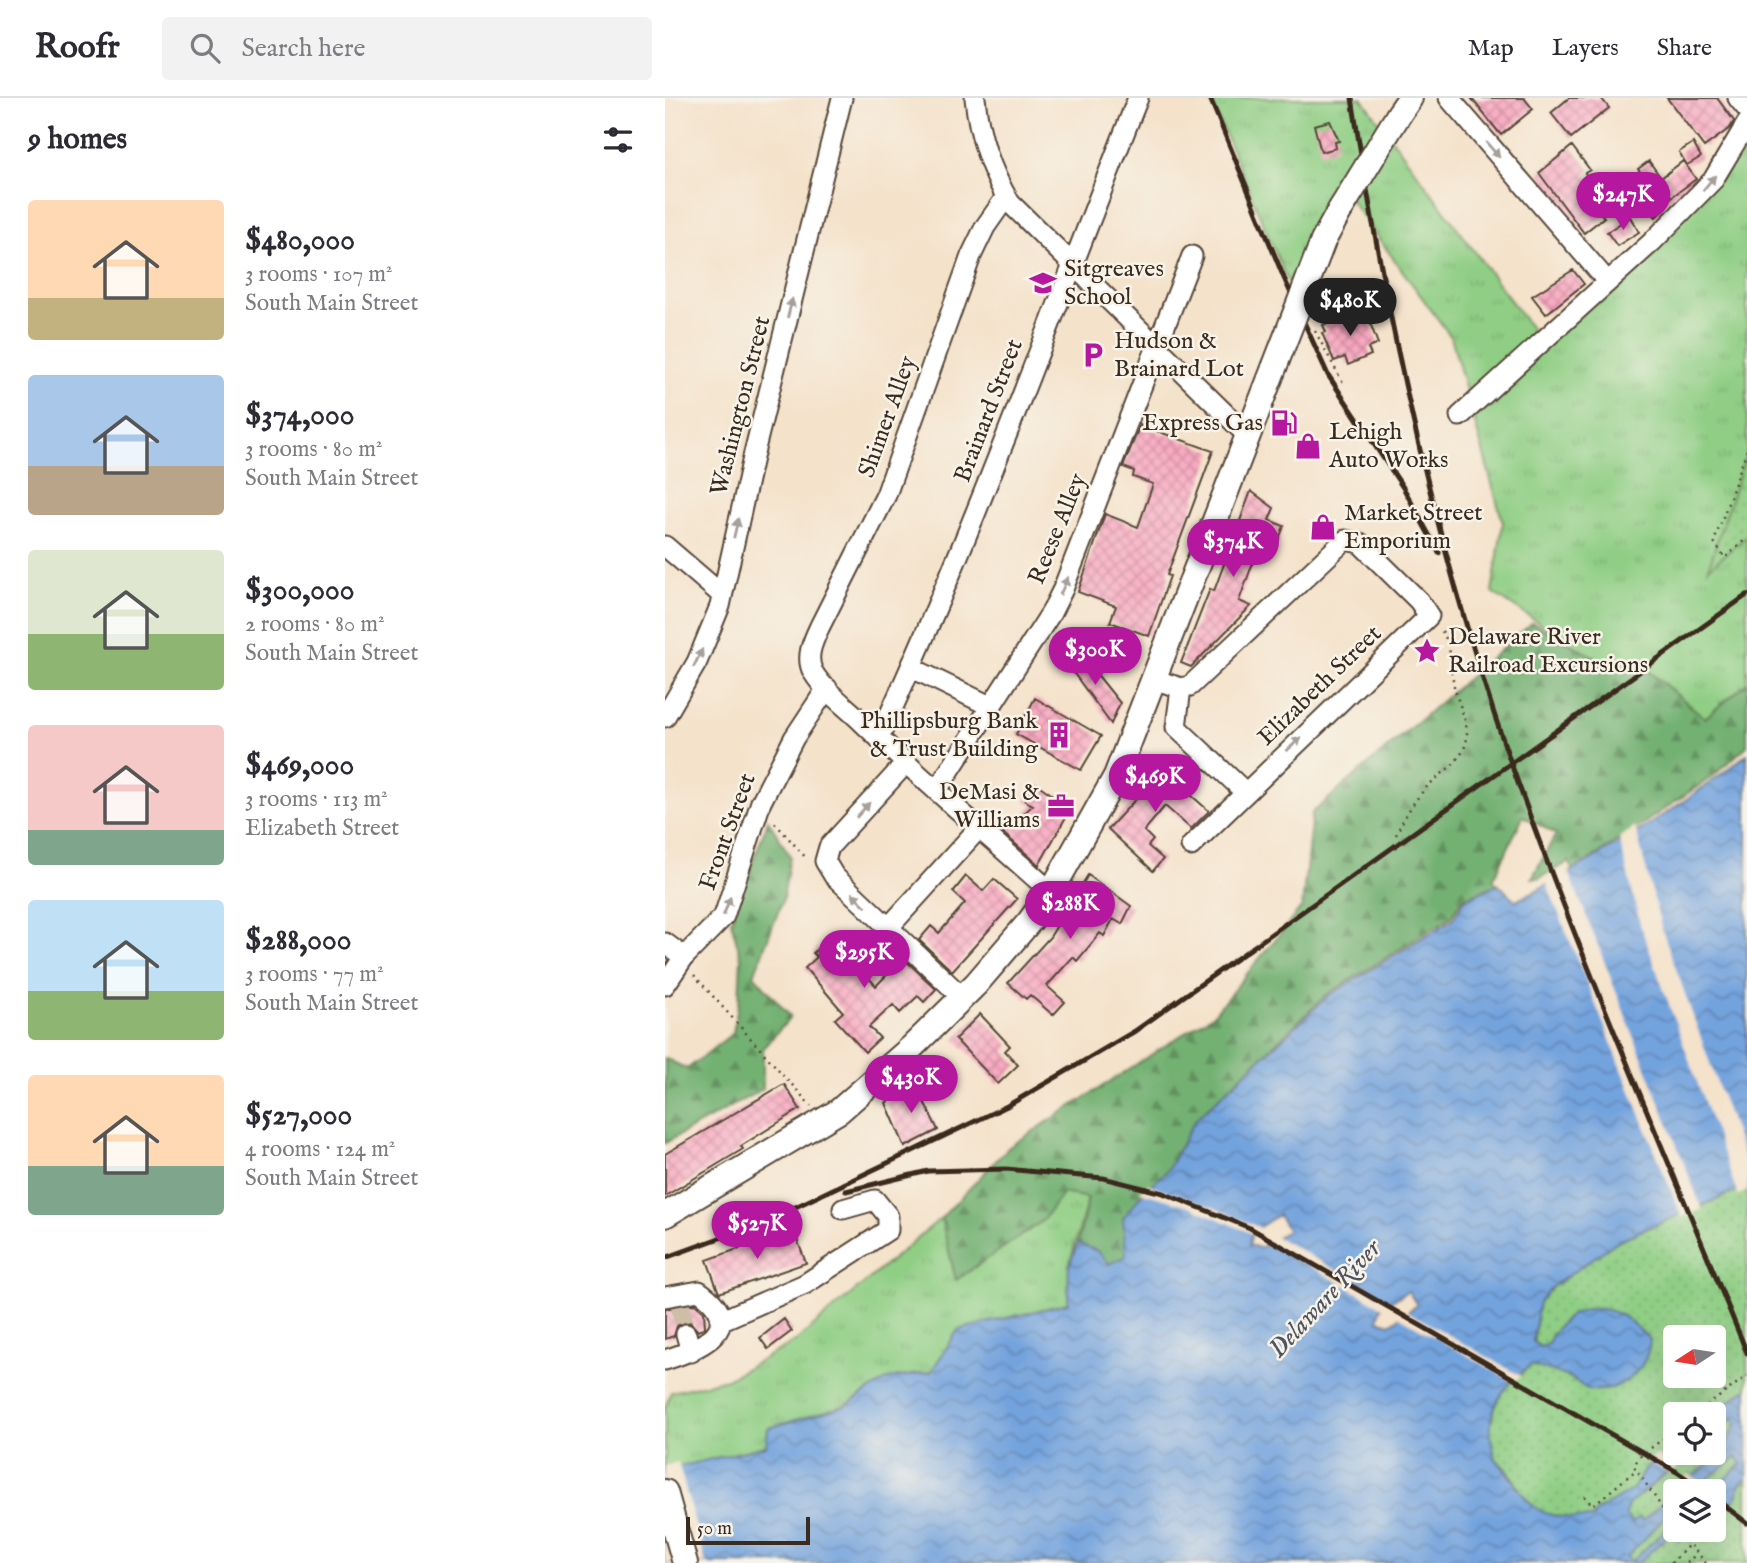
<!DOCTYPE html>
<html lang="en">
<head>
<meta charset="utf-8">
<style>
	:root { --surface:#fff; --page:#f2f2f3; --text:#2b2b33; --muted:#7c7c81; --line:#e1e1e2; --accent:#b5179e }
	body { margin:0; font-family:"IM FELL English",serif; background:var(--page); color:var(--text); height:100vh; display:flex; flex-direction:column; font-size:26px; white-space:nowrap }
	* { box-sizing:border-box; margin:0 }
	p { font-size:23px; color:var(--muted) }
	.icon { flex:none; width:38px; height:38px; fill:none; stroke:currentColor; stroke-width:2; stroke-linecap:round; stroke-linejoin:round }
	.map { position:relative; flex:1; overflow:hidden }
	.details { display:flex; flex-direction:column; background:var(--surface); width:665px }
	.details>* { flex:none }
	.needle { width:46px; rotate:258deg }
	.buttons { position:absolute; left:998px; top:1227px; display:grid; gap:14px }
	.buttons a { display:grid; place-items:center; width:63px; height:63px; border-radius:7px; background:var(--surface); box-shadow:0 7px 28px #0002; font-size:35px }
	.scale { position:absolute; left:21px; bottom:18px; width:124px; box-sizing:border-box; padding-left:7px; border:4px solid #3b2a1e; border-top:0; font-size:19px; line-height:24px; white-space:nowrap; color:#3b2a1e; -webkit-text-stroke:5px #f7f3e8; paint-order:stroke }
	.price { position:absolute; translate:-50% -60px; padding:0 16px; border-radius:24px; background:var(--accent); color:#fff; font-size:23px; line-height:46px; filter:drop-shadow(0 2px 4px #0008) }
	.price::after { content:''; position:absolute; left:50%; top:42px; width:21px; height:16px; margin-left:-10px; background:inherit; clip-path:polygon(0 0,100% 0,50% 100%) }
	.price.on { background:#222; color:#fff }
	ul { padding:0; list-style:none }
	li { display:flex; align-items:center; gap:21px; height:175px; padding:0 28px }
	li span { display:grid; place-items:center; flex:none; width:196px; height:140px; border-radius:7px; color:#555 }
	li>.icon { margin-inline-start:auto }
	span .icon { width:84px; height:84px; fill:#fffc; stroke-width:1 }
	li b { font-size:30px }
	h2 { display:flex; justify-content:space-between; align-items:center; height:84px; padding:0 28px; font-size:30px }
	header { display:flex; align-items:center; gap:42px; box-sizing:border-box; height:98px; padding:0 35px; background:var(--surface); border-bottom:2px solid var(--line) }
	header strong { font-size:33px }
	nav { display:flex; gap:38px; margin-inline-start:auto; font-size:24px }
	.search { width:490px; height:63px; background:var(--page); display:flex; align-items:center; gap:18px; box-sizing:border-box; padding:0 24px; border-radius:7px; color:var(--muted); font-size:26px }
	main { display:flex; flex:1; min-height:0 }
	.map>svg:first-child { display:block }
</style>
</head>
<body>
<header>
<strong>Roofr</strong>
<div class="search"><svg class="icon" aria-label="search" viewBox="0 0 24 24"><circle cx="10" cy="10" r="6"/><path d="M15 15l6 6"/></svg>Search here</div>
<nav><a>Map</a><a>Layers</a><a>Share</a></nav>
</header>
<main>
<section class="details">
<h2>9 homes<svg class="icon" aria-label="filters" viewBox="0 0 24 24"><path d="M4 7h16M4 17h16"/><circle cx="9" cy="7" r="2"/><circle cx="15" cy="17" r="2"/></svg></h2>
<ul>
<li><span style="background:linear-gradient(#ffd9b3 70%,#c2b280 0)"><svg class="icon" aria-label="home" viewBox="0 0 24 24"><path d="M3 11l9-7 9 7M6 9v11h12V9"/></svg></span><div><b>$480,000</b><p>3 rooms · 107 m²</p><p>South Main Street</p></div></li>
<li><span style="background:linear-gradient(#a9c7e8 65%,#b9a48a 0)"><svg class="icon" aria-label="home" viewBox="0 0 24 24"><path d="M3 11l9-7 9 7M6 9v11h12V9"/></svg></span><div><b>$374,000</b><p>3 rooms · 80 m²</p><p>South Main Street</p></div></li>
<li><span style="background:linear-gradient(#dfe7d0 60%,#8fb573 0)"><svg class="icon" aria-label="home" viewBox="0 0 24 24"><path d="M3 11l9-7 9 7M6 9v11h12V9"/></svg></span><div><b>$300,000</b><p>2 rooms · 80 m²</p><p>South Main Street</p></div></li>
<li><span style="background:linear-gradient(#f6c9c9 75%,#7fa58c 0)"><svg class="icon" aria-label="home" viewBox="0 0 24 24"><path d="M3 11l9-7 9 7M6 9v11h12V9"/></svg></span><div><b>$469,000</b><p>3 rooms · 113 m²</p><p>Elizabeth Street</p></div></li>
<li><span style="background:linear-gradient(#bfe0f5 65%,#8fb573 0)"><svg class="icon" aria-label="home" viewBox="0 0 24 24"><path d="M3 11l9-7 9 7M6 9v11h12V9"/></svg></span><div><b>$288,000</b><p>3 rooms · 77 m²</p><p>South Main Street</p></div></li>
<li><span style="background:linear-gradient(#ffd9b3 65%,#7fa58c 0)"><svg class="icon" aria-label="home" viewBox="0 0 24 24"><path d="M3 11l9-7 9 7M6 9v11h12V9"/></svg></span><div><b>$527,000</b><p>4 rooms · 124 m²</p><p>South Main Street</p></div></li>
</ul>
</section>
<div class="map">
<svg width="1082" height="1465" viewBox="0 0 1082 1465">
	<defs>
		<pattern id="grass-tufts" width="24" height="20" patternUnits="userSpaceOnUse" patternTransform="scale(1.75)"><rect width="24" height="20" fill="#8fce84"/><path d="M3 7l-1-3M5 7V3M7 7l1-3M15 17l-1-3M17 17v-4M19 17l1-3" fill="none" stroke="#7cb172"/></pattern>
		<pattern id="forest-firs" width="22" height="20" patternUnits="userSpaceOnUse" patternTransform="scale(1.75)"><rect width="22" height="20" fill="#73b172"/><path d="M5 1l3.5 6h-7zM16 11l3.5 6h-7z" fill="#60905d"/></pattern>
		<pattern id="park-dots" width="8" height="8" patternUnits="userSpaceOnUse" patternTransform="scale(1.75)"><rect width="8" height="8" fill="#8fce84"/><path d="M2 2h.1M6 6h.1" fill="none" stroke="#7cb172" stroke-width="1.8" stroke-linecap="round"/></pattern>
		<pattern id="water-waves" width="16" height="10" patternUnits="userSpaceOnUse" patternTransform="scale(1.75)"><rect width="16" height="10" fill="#73a3dd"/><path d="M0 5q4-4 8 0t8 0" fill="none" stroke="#6085b3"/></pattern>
		<pattern id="building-cross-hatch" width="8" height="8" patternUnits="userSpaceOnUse" patternTransform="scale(1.75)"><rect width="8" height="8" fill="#f9a8c1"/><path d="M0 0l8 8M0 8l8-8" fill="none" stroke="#cb899c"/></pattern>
	</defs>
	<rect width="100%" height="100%" fill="#f7f3e8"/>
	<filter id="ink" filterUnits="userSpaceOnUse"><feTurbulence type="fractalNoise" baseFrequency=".0143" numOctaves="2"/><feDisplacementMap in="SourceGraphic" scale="14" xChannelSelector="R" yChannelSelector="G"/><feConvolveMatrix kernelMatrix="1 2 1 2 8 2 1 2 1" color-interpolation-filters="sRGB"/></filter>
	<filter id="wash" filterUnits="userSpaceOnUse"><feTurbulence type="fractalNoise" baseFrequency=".00686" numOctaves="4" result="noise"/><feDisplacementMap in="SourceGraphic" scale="28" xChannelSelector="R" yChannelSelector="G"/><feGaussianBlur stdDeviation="1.57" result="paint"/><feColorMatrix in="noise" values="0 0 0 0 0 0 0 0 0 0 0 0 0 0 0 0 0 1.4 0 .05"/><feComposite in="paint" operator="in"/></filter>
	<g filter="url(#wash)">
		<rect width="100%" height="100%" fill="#f4e2ca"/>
		<!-- grass -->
		<path fill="url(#grass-tufts)" stroke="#657c51" stroke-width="2" d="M545,0H697L876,244L1055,73L1082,29V354L1044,469L1082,438V585L1040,620L982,572L944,567L907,547L827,494L838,425L786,239L684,100L630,201Z
			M398,1095L423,1100L404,1168L403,1205L293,1232L266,1274L223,1281L180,1308L103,1330L101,1348L0,1372V1310L6,1294L62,1281L131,1243L276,1120L291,1181L377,1123Z"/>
		<!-- forest -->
		<path fill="url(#forest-firs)" stroke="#576e48" stroke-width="2" d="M867,525L944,567L982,572L1040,620L1082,585V648L1048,678L908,773L904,764L874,780H867L891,736L858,718L828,782L833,786L797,801L786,819L661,897L530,1022L502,1073L475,1098L461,1158L444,1166L432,1153L413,1145L423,1100L398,1095L377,1123L291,1182L276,1120L344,1049L549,916L637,809L647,715Z
			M103,722L125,758L118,801L89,877L126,919L98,950V991L0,1045V960L22,971L68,935L74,901L76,860L66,823Z"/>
		<!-- park -->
		<path fill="url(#park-dots)" stroke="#657c51" stroke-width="2" fill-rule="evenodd" d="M1082,354V438L1043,471Z
			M1082,1089V1465H929L862,1405L845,1375L831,1361C816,1318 833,1292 866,1267L873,1204L886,1190L954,1142ZM1010,1239H1048V1278H1010ZM1010,1316H1048V1354H1010ZM1010,1393H1048V1432H1010Z"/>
		<!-- water -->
		<path fill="url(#water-waves)" stroke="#57667e" stroke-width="2" fill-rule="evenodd" d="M1082,656V1089L954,1142L886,1190L874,1204L868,1243L875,1249L883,1246C895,1216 923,1202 954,1216C965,1221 975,1233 985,1241C984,1270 957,1295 926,1292C918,1291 914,1284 907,1281C895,1274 879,1272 866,1267C833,1292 816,1318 831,1361C868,1404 861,1422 928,1420L931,1414L968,1391L981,1369L1010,1347V1354L1026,1355L963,1407L960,1416L967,1425L974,1419L978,1423L1013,1389L1057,1356L1071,1326L1069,1320L1048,1337V1314L1082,1291V1381L1075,1386L1071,1401L1048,1414L1046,1393L1077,1366L1072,1359L1027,1393H1010V1409L962,1459L967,1463L1010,1423V1432H1027L1014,1443L1006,1435L973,1465H0V1372L101,1348L103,1330L180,1308L223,1281L266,1274L293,1232L403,1205L404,1168L413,1145L432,1153L444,1166L461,1158L458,1120L475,1098L502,1073L530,1022L663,898L788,821L799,802L833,786L851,803C931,761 1012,713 1082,656ZM613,1117L623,1132L595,1150L584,1147L587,1134ZM743,1193L752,1207L725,1226L713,1222L716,1210Z"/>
		<!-- pier -->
		<path fill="#f4e2ca" d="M970,729L997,832L1082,1068V1093L1073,1097L976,829L954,740Z
			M903,772L1037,1111L1017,1119L881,784Z
			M483,1086L547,1109L598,1131L590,1137L524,1108L475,1094Z
			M608,1137L660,1166L729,1206L721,1211L600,1143Z
			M740,1212L856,1278L849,1284L731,1217Z
			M992,1357L1013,1369L1005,1376L983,1363Z
			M13,1364L41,1465H0V1368Z
			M1024,1376L1041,1387L1031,1393L1016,1383Z
			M1044,1390L1058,1399L1068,1407L1058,1413L1048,1405V1393H1042Z"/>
		<g id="blocks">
			<!-- building -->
			<path fill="url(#building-cross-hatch)" d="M806,0H859L868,11L836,37Z
				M904,0H936L944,10L906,40L886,15Z
				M1002,0H1052L1069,23L1065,30L1039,49Z
				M665,23L674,43L670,44L671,50L656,54L649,27Z
				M1028,45L1036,59L1022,67L1014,54Z
				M907,48L925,72L920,75L934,96L924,102L939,119L919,135L874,75Z
				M984,63L996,80L1018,63L1031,81L997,106L1000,109L991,119L975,103L987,90L973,71Z
				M965,119L974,134L952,148L942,134Z
				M908,172L919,186L881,216L867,198Z
				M696,212L698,219L702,217L713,246L703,250L706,257L683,267L680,259L669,263L657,235L661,234L658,227Z
				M475,327L548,353L502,477L505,478L484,538L445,524L451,508L413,494L440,416L473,429L488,386L468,379L469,373L458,369Z
				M586,393L609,410L604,422L619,428L612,446L597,440L574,503L586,508L526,569L516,565L545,491L549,493Z
				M414,554L455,605L446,626L402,566Z
				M370,600L436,638L416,672L351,636Z
				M492,667L544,713L526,731L500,708L479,733L488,742L483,748L498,761L488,773L443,731L482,689L476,684Z
				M372,686L406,710L374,767L338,735L368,707L360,703Z
				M423,777L466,808L457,826L448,821L439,838L435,835L412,863L408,859L382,888L400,904L388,917L365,897L361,901L343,885L385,839Z
				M301,778L318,793L329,781L352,801L287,873L254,842L266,828L274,835L300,805L288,794Z
				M166,838L211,888L238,860L271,891L259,904L253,898L235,915L228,907L204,929L215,940L200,954L170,921L178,914L140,870L152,859L148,855Z
				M315,916L345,948L340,953L353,967L333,986L290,941Z
				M248,981L273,1032L240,1049L221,1005Z
				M119,986L135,1011L76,1048L78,1051L0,1098V1056Z
				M128,1131L141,1165L54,1195L42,1162Z
				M30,1206L39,1214L40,1229L33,1233L25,1224H17L12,1228L9,1238L0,1241V1211Z
				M119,1221L127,1233L103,1251L95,1240Z"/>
		</g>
	</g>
	<g filter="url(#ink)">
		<use href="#blocks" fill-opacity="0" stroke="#574638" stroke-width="2"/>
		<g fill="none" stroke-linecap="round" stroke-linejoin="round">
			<!-- minor-tunnel -->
			<path stroke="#cfbda8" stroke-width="19" stroke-dasharray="19 10" stroke-linecap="butt" d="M15,1206L21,1236"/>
			<!-- minor casing -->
			<g stroke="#574638" stroke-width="23">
				<path id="minor" d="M310,0C314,39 325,72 345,105L583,338
					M784,0L942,183
					M1073,0L1082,11
					M341,99L320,129L306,158L221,397L155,528C148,543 140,559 148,574C159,593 182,609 197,624C258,683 323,737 386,794
					M795,318L987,144L1048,82L1082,25
					M0,448L57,497
					M247,570L325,608
					M488,581L516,590L525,588L680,442L695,445L754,503L764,518L526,748
					M516,590L511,629L581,695
					M0,619L32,564L55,508L89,355L177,0
					M214,640C310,431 388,214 473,0
					M241,665L164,749L160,763L169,778L297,899
					M272,692L386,515L398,491L527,158
					M224,829L314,730
					M0,845L19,859
					M0,887L19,859L59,818L96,704L129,640L162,590
					M0,1199L34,1193C85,1229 35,1251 0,1262
					M55,1223L140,1186L223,1132V1118L210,1102L178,1111
					M21,1236L26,1254"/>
			</g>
			<!-- major casing -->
			<g stroke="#574638" stroke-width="28">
				<path id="major" d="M734,16L745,0
					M637,198L658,143L675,112
					M0,1117L174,1013L247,949L311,886L365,823L386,794L451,678L609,270
					M0,1394L20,1465"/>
			</g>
			<!-- path -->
			<path stroke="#574638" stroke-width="2.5" stroke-dasharray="2 5" stroke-linecap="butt" d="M650,233L678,285
				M1082,352L1049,444L1060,460L1082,440
				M110,725L142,761
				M731,737C738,721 747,706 759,692C774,675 800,664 802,639C803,620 790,601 788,582C785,565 787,545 775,531
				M29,877L146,1008
				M1031,1316L1082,1278
				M1010,1332L974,1359L969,1368L1010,1429
				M919,1398L927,1407L932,1404L971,1372
				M1012,1432L1041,1465
				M1006,1465L1024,1447
				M1022,1465L1032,1455"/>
			<!-- minor -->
			<use href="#minor" stroke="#fff" stroke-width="19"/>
			<!-- major -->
			<use href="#major" stroke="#fff" stroke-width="24"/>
			<!-- rail -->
			<path stroke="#3b2a1e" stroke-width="5" d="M545,0L619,180L663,277L739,391L774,455
				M687,0C721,220 768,440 841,651C912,855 1001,1055 1082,1255
				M181,1093L263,1073L341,1071L438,1080L498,1095L585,1130L1012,1374L1040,1393
				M101,1123L342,1008L470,933L1082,497
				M0,1160L109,1120
				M1048,1399L1082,1425"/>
			<!-- major-bridge casing -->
			<g stroke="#574638" stroke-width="28" stroke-linecap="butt">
				<path id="major-bridge" d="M675,112L734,16
					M609,270L637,198"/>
			</g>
			<!-- major-bridge -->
			<use href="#major-bridge" stroke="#fff" stroke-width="24"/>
		</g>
		<!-- one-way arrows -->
		<defs><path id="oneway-solid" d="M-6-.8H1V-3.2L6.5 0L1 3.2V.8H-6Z" transform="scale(1.75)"/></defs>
		<g fill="#a79f9a">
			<use href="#oneway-solid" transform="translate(828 52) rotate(49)"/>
			<use href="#oneway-solid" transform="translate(1044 85) rotate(-50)"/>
			<use href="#oneway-solid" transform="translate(125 210) rotate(-76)"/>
			<use href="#oneway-solid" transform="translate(71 430) rotate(-77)"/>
			<use href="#oneway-solid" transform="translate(399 488) rotate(-65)"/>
			<use href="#oneway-solid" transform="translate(33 560) rotate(-64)"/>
			<use href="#oneway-solid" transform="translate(629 646) rotate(-43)"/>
			<use href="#oneway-solid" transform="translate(198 712) rotate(-48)"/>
			<use href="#oneway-solid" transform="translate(194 802) rotate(-136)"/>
			<use href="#oneway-solid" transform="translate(62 808) rotate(-69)"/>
		</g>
	</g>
	<!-- icons -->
	<defs>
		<g id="school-bare" transform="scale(2.1)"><path d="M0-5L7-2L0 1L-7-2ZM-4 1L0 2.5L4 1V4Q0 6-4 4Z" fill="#b5179e" stroke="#f7f3e8" stroke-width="2.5" paint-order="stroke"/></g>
		<g id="parking-bare" transform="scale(2.1)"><path d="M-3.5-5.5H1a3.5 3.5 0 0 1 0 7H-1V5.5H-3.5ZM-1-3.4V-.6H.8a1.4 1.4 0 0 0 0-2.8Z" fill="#b5179e" stroke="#f7f3e8" stroke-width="2.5" paint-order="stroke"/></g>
		<g id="fuel-bare" transform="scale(2.1)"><path d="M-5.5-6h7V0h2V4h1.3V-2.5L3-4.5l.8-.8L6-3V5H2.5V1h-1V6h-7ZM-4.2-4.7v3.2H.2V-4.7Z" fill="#b5179e" stroke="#f7f3e8" stroke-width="2.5" paint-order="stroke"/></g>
		<g id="shop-bare" transform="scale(2.1)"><path d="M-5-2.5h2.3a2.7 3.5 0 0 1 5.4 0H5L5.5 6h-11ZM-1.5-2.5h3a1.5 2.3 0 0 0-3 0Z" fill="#b5179e" stroke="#f7f3e8" stroke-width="2.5" paint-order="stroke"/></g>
		<g id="sight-bare" transform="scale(2.1)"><path d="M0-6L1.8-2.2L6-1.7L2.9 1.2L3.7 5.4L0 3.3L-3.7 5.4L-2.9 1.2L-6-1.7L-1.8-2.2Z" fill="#b5179e" stroke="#f7f3e8" stroke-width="2.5" paint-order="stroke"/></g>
		<g id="building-bare" transform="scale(2.1)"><path d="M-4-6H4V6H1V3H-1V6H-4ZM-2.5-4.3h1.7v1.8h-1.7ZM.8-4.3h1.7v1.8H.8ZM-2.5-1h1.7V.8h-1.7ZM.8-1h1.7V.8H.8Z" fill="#b5179e" stroke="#f7f3e8" stroke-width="2.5" paint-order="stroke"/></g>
		<g id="office-bare" transform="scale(2.1)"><path d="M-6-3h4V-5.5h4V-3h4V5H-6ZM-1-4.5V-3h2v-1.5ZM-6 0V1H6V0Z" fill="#b5179e" stroke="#f7f3e8" stroke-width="2.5" paint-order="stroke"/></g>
	</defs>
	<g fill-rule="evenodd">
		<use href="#school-bare" x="378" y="185"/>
		<use href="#parking-bare" x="428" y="257"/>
		<use href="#fuel-bare" x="619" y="325"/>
		<use href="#shop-bare" x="643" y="348"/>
		<use href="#shop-bare" x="658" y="429"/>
		<use href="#sight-bare" x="762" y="553"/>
		<use href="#building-bare" x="394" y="637"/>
		<use href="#office-bare" x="396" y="708"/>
	</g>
	<g text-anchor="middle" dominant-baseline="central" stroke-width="5" stroke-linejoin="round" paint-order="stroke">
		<!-- poi labels -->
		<g font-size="24" fill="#3b2a1e" stroke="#f7f3e8" text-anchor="start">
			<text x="399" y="171">Sitgreaves<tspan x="399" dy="28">School</tspan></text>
			<text x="449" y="243">Hudson &amp;<tspan x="449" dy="28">Brainard Lot</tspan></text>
			<text x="598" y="325" text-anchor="end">Express Gas</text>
			<text x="664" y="334">Lehigh<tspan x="664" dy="28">Auto Works</tspan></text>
			<text x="679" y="415">Market Street<tspan x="679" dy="28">Emporium</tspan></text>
			<text x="783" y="539">Delaware River<tspan x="783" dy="28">Railroad Excursions</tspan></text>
			<text x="373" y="623" text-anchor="end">Phillipsburg Bank<tspan x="373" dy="28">&amp; Trust Building</tspan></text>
			<text x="375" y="694" text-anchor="end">DeMasi &amp;<tspan x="375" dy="28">Williams</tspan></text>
		</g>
		<!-- street labels -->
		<g font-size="24" fill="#3b2a1e" stroke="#f7f3e8">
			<text transform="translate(76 308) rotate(-76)">Washington Street</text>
			<text transform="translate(324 313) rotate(-69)">Brainard Street</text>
			<text transform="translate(223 319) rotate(-70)">Shimer Alley</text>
			<text transform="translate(393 431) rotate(-68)">Reese Alley</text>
			<text transform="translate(655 588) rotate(-44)">Elizabeth Street</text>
			<text transform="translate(63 734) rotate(-70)">Front Street</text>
		</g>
		<!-- water labels -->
		<g font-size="26" font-style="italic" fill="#4f5461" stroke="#f7f3e8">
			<text transform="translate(660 1201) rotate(-47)">Delaware River</text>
		</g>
	</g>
</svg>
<div class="buttons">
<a><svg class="needle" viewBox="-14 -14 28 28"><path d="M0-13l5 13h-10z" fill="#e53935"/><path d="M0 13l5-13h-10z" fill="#7c7c81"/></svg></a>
<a><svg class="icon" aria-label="locate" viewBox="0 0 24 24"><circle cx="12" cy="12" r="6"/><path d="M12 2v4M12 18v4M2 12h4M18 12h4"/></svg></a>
<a><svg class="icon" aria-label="layers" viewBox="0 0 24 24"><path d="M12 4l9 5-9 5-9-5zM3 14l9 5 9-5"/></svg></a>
</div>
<div class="scale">50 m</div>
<b class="price" style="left:958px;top:134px">$247K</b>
<b class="price on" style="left:685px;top:240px">$480K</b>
<b class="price" style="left:568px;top:481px">$374K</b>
<b class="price" style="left:430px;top:589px">$300K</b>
<b class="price" style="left:490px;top:716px">$469K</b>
<b class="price" style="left:405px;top:843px">$288K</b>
<b class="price" style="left:199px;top:892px">$295K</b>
<b class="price" style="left:246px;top:1017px">$430K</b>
<b class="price" style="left:92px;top:1163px">$527K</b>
</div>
</main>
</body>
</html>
